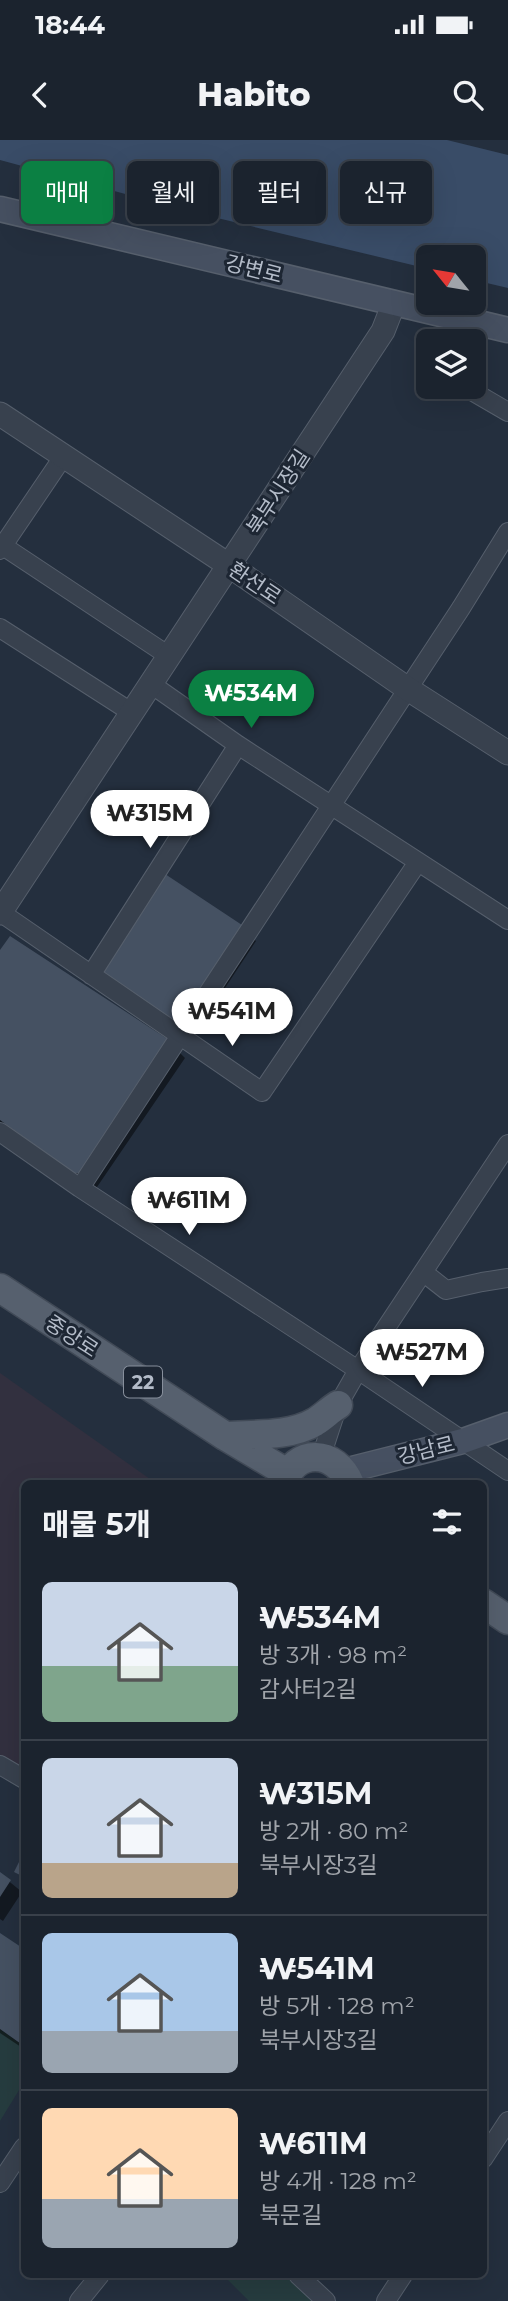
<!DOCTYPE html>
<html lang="ko">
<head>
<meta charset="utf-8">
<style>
	:root { --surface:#1b232e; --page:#282f3a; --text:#f1f3f6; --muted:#a0a4aa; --line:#39404a; --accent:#0b8043 }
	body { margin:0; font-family:Montserrat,"Noto Sans KR",sans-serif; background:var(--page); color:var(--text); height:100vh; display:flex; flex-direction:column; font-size:26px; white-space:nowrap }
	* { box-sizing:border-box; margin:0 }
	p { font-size:23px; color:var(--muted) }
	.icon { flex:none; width:38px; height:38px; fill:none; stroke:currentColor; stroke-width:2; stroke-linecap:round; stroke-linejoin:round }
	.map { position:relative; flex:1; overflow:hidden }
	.panel { position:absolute; left:21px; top:1340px; width:466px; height:798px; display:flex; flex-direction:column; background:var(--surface); border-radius:10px; box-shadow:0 7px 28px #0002,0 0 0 2px var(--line) }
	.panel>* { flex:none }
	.top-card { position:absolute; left:21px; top:21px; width:467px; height:63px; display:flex; gap:14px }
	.needle { width:46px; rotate:300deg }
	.controls { position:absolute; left:416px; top:105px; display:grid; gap:14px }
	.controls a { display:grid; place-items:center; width:70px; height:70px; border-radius:10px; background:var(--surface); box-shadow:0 7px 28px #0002,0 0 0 2px var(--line); font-size:35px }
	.price { position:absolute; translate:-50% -60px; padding:0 16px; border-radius:24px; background:#fff; color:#222; font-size:23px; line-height:46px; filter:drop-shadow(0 2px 4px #0008) }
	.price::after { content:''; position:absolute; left:50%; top:42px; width:21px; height:16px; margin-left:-10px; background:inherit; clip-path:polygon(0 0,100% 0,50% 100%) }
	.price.current { background:var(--accent); color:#fff }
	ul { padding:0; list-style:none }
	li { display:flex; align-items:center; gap:21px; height:175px; padding:0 21px }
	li+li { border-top:2px solid var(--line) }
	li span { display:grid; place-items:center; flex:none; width:196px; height:140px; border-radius:10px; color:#555 }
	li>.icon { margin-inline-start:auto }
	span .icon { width:84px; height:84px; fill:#fffc; stroke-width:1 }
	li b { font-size:30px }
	h2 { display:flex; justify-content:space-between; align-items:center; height:84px; padding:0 21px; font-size:30px }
	.chip { padding:0 24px; border-radius:10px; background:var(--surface); box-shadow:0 7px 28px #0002,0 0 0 2px var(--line); font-size:24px; line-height:63px }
	.chip.current { background:var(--accent); color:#fff }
	.status { display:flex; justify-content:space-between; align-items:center; height:49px; padding:0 35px; background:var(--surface); direction:ltr }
	.status svg { height:19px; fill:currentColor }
	header { display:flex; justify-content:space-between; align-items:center; height:91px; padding:0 21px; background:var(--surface); font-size:32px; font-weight:800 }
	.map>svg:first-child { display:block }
</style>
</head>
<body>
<div class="status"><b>18:44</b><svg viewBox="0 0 49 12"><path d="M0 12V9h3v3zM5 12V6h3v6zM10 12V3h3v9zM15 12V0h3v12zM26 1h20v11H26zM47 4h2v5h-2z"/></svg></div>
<header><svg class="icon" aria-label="back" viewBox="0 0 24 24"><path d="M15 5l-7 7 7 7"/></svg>Habito<svg class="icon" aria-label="search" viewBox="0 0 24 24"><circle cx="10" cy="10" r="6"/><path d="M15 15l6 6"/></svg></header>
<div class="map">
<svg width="508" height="2161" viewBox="0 0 508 2161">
	<rect width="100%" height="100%" fill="#242f3e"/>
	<!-- medical -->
	<path fill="#32303f" d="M0,1233L157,1344H24V1631L0,1616Z"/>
	<!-- green -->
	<path fill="#263c3f" d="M0,1889L24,1906V1942L0,1981Z
		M223,2135H289L315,2161H249Z"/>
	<!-- water -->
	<path fill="#394c67" d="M0,0H447L508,15V148L474,140V117H429V129L188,71L0,20Z"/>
	<!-- shadow -->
	<path fill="#0007" d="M241,786L256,801L192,898L117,848Z
		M0,813L171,904L185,918L97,1047H90L0,982Z
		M0,1734L22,1752L3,1781L0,1779Z
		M0,1795L24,1811V1909L0,1893Z"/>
	<!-- building -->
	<path fill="#455162" d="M165,734L242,785L177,884L100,833Z
		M10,796L172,902L82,1033H74L0,980V810Z
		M24,1712V1737L14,1732Z
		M0,1732L11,1740L0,1757Z
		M0,1793L24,1809V1906L0,1889Z"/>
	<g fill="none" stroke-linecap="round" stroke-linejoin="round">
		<!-- minor casing -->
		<g stroke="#565f6c" stroke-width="20">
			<path id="minor" d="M465,247L508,272
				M0,404L169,516
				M0,410L63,317
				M0,488L131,572
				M151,544L238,605L508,780
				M0,772L262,952L418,722
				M91,835L238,605
				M0,992L80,1048L358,1230L508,1331
				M80,1048L461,468L508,392
				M423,1132L446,1150L482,1142L508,1138
				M321,1317L338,1265L358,1230L508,1004
				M0,1625L24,1639
				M483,2019L508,1981
				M0,2043L24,2007
				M298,2135L326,2161
				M79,2161L100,2135
				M386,2161L403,2135"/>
		</g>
		<!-- tertiary casing -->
		<g stroke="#565f6c" stroke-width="25">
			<path id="tertiary" d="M0,274L230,426L408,549L508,613
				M0,773L383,191L394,163"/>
		</g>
		<!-- secondary casing -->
		<g stroke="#565f6c" stroke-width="27">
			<path id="secondary" d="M0,69L508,190
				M344,1331L463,1301L508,1285"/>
		</g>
		<!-- primary casing -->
		<g stroke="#414a57" stroke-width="31">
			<path id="primary" d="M0,1148L225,1296L287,1333
				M225,1296C254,1294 289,1297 315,1282C323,1277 330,1270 338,1265
				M283,1344C295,1307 336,1309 350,1344
				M483,1463L508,1480"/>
		</g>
		<!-- minor -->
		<use href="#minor" stroke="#38414e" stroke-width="18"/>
		<!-- tertiary -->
		<use href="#tertiary" stroke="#38414e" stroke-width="23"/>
		<!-- secondary -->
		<use href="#secondary" stroke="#465061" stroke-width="24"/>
		<!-- primary -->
		<use href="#primary" stroke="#56606e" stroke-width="28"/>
	</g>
	<g text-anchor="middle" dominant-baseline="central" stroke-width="6" stroke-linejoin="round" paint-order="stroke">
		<!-- shield labels -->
		<rect fill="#1d2633" stroke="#878f9c" stroke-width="2" x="124" y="1226.5" width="38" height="31" rx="5"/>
		<g font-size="19" font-weight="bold" fill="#b4bcc9">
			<text x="143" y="1242">22</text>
		</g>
		<!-- street labels -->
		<g font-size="21" fill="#b4bcc9" stroke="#1d2633">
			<text transform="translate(254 129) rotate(14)">강변로</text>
			<text transform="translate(278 352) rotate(-57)">북부시장길</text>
			<text transform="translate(255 443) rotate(34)">환선로</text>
			<text transform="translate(72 1196) rotate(33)">중앙로</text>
			<text transform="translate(426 1310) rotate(-14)">강남로</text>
		</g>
	</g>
</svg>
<div class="controls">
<a><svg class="needle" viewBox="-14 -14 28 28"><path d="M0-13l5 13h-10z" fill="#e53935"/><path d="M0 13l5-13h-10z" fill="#a0a4aa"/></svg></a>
<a><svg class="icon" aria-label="layers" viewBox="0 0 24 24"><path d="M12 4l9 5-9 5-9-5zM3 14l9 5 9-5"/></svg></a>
</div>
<b class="price current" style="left:251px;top:590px">₩534M</b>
<b class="price" style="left:150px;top:710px">₩315M</b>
<b class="price" style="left:232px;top:908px">₩541M</b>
<b class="price" style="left:189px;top:1097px">₩611M</b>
<b class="price" style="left:422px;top:1249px">₩527M</b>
<div class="top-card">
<a class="chip current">매매</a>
<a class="chip">월세</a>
<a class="chip">필터</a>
<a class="chip">신규</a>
</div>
<section class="panel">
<h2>매물 5개<svg class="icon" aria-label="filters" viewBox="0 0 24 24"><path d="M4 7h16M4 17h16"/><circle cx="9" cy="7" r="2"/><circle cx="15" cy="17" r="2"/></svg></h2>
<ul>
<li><span style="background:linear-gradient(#c9d6e8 60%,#7fa58c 0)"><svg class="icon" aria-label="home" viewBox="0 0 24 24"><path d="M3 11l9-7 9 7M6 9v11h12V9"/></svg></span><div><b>₩534M</b><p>방 3개 · 98 m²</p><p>감사터2길</p></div></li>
<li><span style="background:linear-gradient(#c9d6e8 75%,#b9a48a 0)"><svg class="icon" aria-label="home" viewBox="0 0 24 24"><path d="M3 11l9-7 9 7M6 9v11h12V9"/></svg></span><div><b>₩315M</b><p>방 2개 · 80 m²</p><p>북부시장3길</p></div></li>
<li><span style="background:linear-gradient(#a9c7e8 70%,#9aa5b1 0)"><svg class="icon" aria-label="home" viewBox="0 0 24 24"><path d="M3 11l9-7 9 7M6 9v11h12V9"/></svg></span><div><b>₩541M</b><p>방 5개 · 128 m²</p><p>북부시장3길</p></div></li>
<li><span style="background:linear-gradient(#ffd9b3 65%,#9aa5b1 0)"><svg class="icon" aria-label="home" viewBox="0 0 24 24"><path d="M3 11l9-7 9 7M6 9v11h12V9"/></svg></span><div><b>₩611M</b><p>방 4개 · 128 m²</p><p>북문길</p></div></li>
</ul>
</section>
</div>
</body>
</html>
